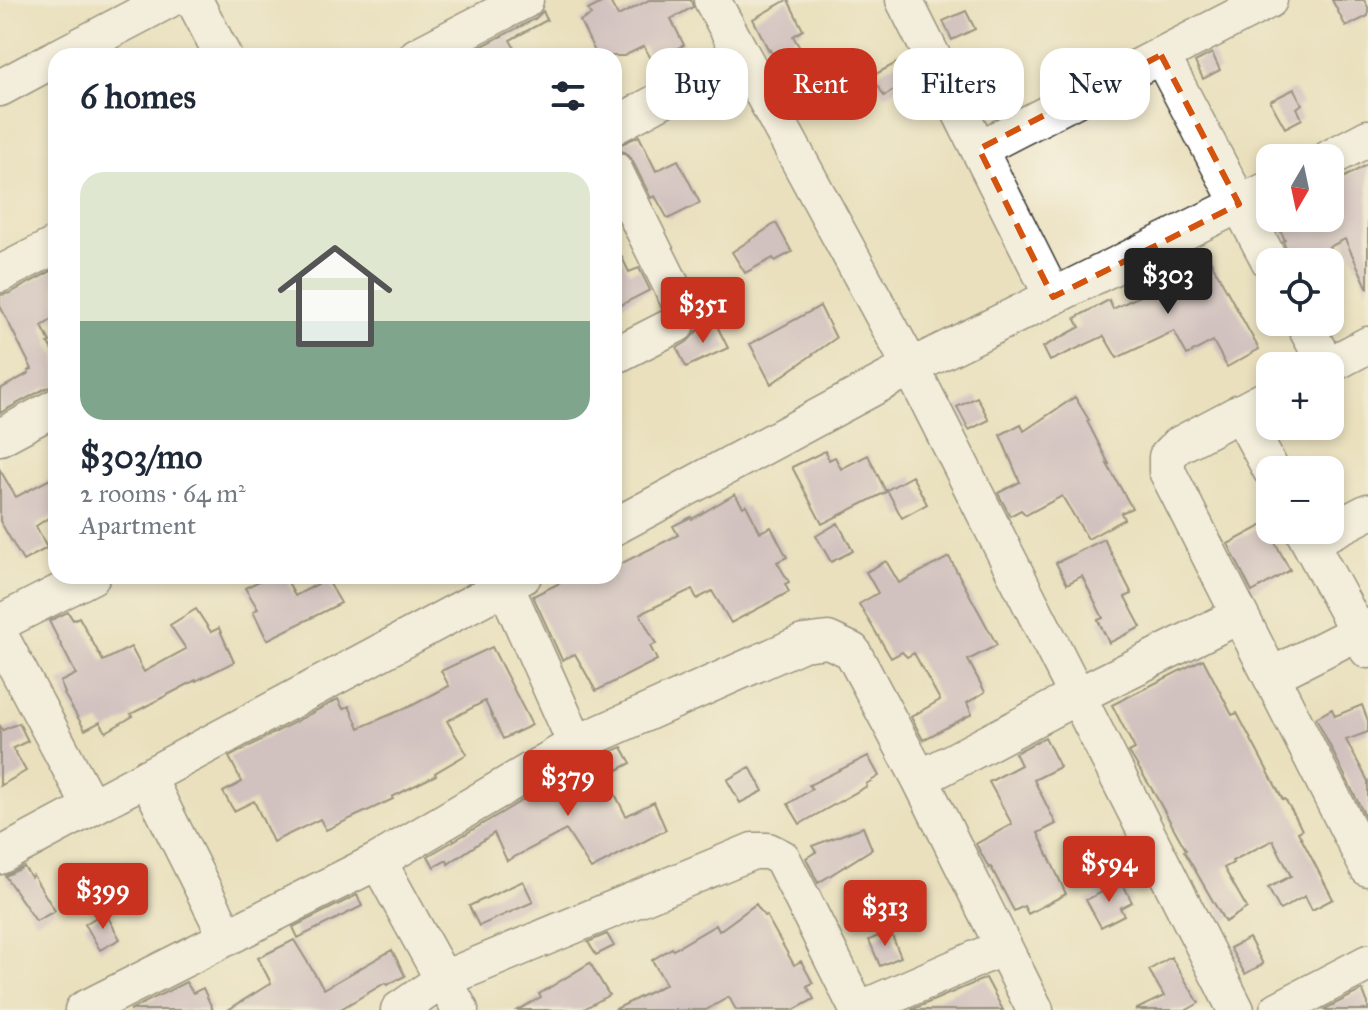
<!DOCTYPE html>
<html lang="en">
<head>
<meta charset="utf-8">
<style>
	:root { --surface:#fff; --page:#f2f2f3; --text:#1f2937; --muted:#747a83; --line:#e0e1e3; --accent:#c8321e }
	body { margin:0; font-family:"IM FELL Great Primer",serif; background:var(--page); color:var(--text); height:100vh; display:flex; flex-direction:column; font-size:30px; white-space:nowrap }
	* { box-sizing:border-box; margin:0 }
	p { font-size:26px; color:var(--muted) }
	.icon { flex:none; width:44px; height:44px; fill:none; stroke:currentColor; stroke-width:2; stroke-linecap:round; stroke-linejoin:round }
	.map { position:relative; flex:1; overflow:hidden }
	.side { position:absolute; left:48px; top:48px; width:574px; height:536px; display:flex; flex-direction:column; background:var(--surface); border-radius:24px; box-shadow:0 4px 12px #0003 }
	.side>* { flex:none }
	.guide { position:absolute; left:646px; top:48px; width:602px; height:72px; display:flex; gap:16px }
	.needle { width:52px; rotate:189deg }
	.buttons { position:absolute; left:1256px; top:144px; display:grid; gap:16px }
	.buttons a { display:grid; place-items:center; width:88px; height:88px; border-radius:16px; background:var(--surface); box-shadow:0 4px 12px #0003; font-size:40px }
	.price { position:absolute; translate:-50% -68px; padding:0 18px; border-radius:8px; background:var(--accent); color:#fff; font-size:26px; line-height:52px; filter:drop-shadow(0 2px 4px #0008) }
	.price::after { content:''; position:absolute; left:50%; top:48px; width:24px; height:18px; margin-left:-12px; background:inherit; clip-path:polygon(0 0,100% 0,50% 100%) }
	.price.selected { background:#222; color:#fff }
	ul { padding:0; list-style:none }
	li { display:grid; align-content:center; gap:16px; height:424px; padding:0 32px }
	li+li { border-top:2px solid var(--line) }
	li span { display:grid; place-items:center; height:248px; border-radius:24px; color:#555 }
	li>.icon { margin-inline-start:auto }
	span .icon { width:144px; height:144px; fill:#fffc; stroke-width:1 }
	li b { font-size:34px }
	h2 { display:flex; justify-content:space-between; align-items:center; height:96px; padding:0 32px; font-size:34px }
	.pill { padding:0 28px; border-radius:24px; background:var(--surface); box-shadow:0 4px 12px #0003; font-size:28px; line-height:72px }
	.pill.selected { background:var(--accent); color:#fff }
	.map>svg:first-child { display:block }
</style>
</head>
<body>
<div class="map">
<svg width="1368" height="1010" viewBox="0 0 1368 1010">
	<rect width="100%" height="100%" fill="#fbf7ec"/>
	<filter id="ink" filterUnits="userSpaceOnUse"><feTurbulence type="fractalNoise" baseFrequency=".0125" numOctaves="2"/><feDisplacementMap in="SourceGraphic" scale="16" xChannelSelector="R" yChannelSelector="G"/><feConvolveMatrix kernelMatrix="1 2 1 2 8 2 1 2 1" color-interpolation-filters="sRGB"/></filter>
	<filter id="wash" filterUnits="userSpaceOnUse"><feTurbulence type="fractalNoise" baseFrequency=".006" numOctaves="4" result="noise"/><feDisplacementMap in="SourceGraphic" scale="32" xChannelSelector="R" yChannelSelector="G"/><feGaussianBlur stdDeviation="1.8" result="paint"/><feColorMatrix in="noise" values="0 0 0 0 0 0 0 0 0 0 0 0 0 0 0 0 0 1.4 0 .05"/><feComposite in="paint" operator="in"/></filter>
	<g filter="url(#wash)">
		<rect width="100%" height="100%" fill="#eae0be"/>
		<g id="blocks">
			<!-- building -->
			<path fill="#b49bc2" d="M607,0H609L618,16L649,0H691L693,7L671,19L684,45L652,61L644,46L624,56H597L580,21L591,15L588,10Z
				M787,0H788L803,30L793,36L811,67L787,81L770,50L769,51L753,19Z
				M1332,0H1364L1368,7V16L1346,27Z
				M543,11L547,20L510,40L519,56H463L535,19Z
				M966,11L975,29L952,40L943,21Z
				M1212,53L1220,70L1203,79L1195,62Z
				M898,62L908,82L884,96L872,76Z
				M1294,89L1302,104L1297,108L1302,119L1285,128L1270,101Z
				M639,136L656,171L678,160L700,203L668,219L655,196L651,198L632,160L626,153L619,150L617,146Z
				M1368,164V289L1345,239L1300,262H1291L1283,241L1285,240L1274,218H1330V185Z
				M776,223L792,252L775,261L773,258L745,273L732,252Z
				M614,241L629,272L639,268L650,290L621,305L614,293Z
				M1205,251L1259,349L1227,367L1213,341L1187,355L1174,331L1117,358L1104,336L1050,361L1043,347L1080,327L1075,318L1109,300L1113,309L1148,292L1142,281L1173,266L1174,268Z
				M55,269L56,317L42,326L50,342L48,343L56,356V386L46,388L0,413V389L29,373L28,371L32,369L0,306V295L10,293Z
				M820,306L836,338L771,384L750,344Z
				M715,322L728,348L686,367L677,348L687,342L697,331Z
				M977,397L989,420L969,430L957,407Z
				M1075,397L1089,420L1087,421L1109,464H1107L1132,508L1121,513L1124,519L1088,539L1062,496L1026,515L1021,510L1010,516L998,493L1020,482L1000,435L1021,424L1024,431Z
				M825,451L829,460L835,457L841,469L868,455L886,492L822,524L792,467Z
				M0,470L16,497L56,476V513L36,526L47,548L23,561L0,521Z
				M912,476L927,504L902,518L887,490Z
				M735,494L743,507L746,505L760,532L771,527L787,557L777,562L789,582L785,584L789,592L731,623L712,591L697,599L692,589L640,614L656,644L650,646L657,660L596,691L575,654L562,660L533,596L574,576H614V567L678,535L673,526L691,517L692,519Z
				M838,523L853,551L831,562L816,536Z
				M1265,524L1290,570L1252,592L1228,544Z
				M1104,539L1132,594L1125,597L1141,627L1109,643L1098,620L1103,618L1082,576L1067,584L1056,563Z
				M949,557L997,645L968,660L985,692L967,703L972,714L923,740L911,717L940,700L914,653L907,657L902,652L891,658L859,604L878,593L866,572L886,561L899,583Z
				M269,576H285L295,596L327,579L341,603L267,640L253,611L258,609L245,588Z
				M196,609L211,632L219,628L234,662L196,681V680L131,714L133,716L106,732L100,722L85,730L64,694L65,693L60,682L76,674L49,621L68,612L73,620L79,617L103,661L131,647L144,672L186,649L170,625Z
				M492,647L532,725L503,739L485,701L447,721L467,754L435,773L436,775L392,797L393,799L326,830L320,819L273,842L254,801L234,811L223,792L242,782L229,757L338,699L343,709L349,706L359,728L413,705L449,686L441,671Z
				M1203,659L1232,715L1237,713L1283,800L1285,799L1296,818L1302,830L1298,832L1333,899L1312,910L1305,896L1280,910L1268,888L1291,876L1273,840L1232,861L1233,863L1224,868L1247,908L1225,922L1184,851L1186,850L1153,791L1129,752L1135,749L1112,705Z
				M1362,705L1368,721V732L1346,740L1368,781V822L1316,718L1332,709L1335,716Z
				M19,723L28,741L13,748L26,771L0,786V726L3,730Z
				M1045,737L1060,767L1034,780L1056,824L1038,833L1066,894L1028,914L1024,906L1014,911L991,867L989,868L976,844L1012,824L989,782L1021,765L1015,753Z
				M622,747L631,763L606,776L626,816L654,802L666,830L591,869L566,830L507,861L494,833L448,864L447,860L434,867L428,856L586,763Z
				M868,756L879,776L866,784L867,786L800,824L788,804L812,789L809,785Z
				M750,767L763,791L740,803L727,780Z
				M863,827L872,849L818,883L806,858L816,852L812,846Z
				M24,867L31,877L33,875L55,911L36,921L5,876Z
				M523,881L533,902L479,926L469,906Z
				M1122,882L1132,902L1120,908L1124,915L1101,927L1086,900Z
				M357,895L362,906L298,938L293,927Z
				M756,904L764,916L766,915L794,965L801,961L813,983L807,986L814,999L794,1010H736L729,997L706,1010H614L666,984L652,960L672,948L673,950L716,925L719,931Z
				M105,912L120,939L100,950L85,924Z
				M890,931L901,957L880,966L869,940Z
				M607,934L614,946L596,955L588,942Z
				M1249,938L1263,964L1245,974L1230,948Z
				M294,940L324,989L392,950L405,976L387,985L385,983L339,1010H228L271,983L258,958Z
				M1171,957L1199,1003L1187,1010H1135L1164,996L1149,970Z
				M590,963L609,995L582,1010H518L541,997L539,994Z
				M986,978L1003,1010H911Z
				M186,982L193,993L203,988L213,1010H130Z
				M1362,990L1368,1003V1010H1323Z"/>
		</g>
	</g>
	<g filter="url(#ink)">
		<use href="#blocks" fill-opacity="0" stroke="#3b3934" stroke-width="2"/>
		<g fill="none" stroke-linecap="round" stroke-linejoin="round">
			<!-- minor casing -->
			<g stroke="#3b3934" stroke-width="39">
				<path id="minor" d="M194,0L223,56
					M712,0L911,367L1236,1010
					M904,0L1053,297
					M1161,55L1270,262
					M61,56L168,0
					M417,56L525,0
					M0,88L56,58
					M614,126L742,56
					M979,149L1269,0
					M1330,158L1368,138
					M614,170L681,305V315L677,324L614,356
					M0,274L56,245
					M1303,322L1327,366
					M1328,366L1368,345
					M1270,397L1177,446L1167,457V471L1368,868
					M1240,412L1271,470
					M0,437L56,407
					M614,527L911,367L1270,189
					M1303,530L1368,650
					M1310,542L1368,512
					M501,576L576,744
					M0,623L92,576
					M0,636L91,807
					M1271,676L1368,627
					M147,777L227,937
					M920,779L1077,696L1240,615
					M0,856L523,576
					M378,861L460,1010
					M83,1010L378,861L576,744L803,643L828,640L852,651L920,779L1035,1010
					M399,1010L444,979L753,851H768L782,858L858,1010
					M859,1010L1003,947
					M1278,1010L1368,963"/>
			</g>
			<!-- minor -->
			<use href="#minor" stroke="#fff" stroke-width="36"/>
		</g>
	</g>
	<!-- marked area -->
	<path d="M0 0H1368V1010H0ZM1161,55L1239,204L1053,297L979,149Z" fill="#eae0be" fill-opacity=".55" fill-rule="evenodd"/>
	<path fill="none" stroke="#d4530e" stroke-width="6" stroke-dasharray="16 10" stroke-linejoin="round" d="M1161,55L1239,204L1053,297L979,149Z"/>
</svg>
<div class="buttons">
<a><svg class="needle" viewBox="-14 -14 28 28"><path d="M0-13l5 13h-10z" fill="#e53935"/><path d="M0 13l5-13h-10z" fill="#747a83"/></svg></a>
<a><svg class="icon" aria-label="locate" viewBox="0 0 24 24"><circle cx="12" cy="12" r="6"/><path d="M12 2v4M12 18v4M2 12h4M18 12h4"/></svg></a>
<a>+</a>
<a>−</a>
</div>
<b class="price selected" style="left:1168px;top:316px">$303</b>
<b class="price" style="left:703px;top:345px">$351</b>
<b class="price" style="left:568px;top:818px">$379</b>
<b class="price" style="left:1109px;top:904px">$594</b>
<b class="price" style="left:103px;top:931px">$399</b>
<b class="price" style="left:885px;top:948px">$313</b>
<div class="guide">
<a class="pill">Buy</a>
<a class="pill selected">Rent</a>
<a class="pill">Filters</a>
<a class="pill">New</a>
</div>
<section class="side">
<h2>6 homes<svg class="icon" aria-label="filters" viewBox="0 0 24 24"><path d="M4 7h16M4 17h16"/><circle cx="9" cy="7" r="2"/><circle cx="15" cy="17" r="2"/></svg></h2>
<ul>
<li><span style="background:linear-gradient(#dfe7d0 60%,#7fa58c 0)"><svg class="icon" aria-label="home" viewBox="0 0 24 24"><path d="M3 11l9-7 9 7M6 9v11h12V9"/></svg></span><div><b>$303/mo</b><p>2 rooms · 64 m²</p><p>Apartment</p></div></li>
</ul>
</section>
</div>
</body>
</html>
